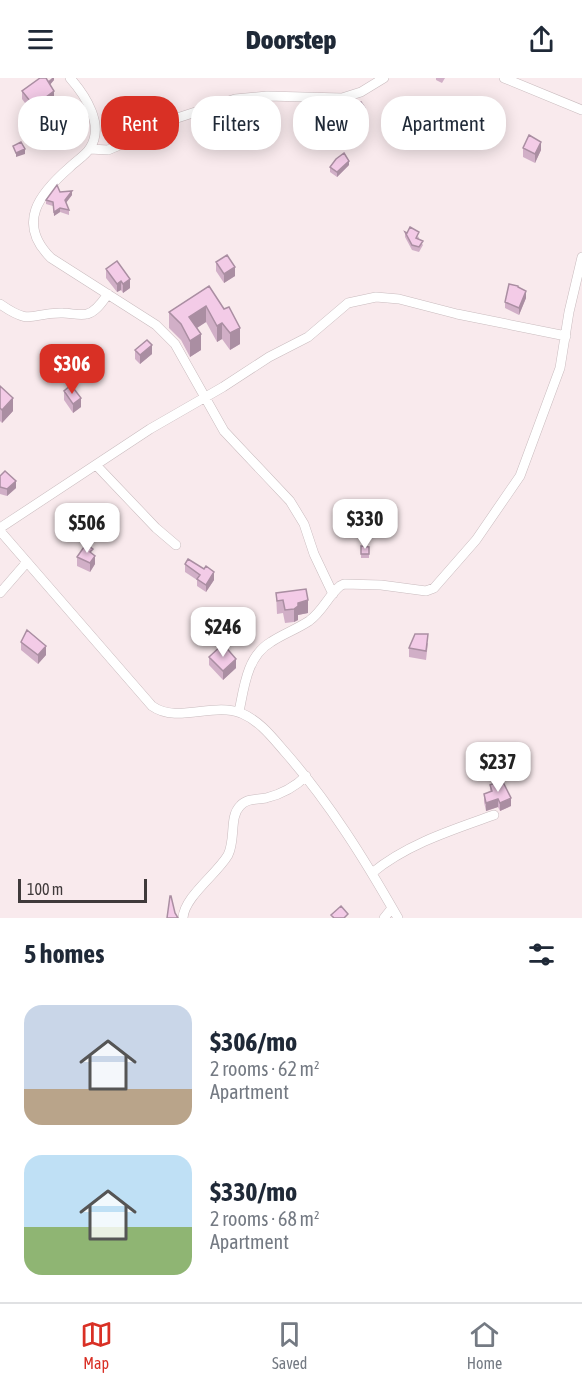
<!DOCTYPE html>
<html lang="en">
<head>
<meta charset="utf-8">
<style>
	:root { --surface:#fff; --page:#f2f2f3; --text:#1f2937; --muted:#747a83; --line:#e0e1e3; --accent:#d93025 }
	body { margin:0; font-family:"Asap Condensed",sans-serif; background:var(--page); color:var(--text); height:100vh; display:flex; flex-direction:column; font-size:22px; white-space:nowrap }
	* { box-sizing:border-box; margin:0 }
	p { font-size:20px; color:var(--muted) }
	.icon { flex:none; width:33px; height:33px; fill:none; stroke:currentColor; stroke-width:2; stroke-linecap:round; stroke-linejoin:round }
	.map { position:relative; height:840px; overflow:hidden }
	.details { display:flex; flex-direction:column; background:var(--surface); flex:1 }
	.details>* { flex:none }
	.banner { position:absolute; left:18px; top:18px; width:546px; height:54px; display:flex; gap:12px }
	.scale { position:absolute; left:18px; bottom:15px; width:129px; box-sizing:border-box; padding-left:6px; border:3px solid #403a3b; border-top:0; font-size:16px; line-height:21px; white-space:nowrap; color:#403a3b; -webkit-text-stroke:4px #f9eaed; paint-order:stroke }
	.price { position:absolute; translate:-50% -51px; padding:0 14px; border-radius:12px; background:#fff; color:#222; font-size:20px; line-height:39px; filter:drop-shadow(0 2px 3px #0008) }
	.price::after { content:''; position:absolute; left:50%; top:36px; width:18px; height:14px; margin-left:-9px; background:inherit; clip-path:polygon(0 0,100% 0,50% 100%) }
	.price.current { background:var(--accent); color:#fff }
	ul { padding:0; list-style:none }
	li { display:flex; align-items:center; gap:18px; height:150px; padding:0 24px }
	li span { display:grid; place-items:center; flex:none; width:168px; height:120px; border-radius:18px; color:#555 }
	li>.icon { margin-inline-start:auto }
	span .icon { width:72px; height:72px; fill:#fffc; stroke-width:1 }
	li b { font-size:26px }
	h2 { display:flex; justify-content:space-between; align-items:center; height:72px; padding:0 24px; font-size:26px }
	.chip { padding:0 21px; border-radius:24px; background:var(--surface); box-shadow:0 3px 15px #0003; font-size:21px; line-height:54px }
	.chip.current { background:var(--accent); color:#fff }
	header { display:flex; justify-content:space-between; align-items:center; height:78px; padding:0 24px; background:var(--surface); font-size:27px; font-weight:800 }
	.dock { display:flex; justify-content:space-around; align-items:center; height:84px; border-top:2px solid var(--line); background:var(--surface); font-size:16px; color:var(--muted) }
	.dock a { display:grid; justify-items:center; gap:3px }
	.dock .current { color:var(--accent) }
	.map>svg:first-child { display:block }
</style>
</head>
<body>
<header><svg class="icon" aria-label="menu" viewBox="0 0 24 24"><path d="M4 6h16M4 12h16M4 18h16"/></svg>Doorstep<svg class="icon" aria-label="share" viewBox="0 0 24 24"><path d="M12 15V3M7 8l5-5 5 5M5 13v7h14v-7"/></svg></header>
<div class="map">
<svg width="582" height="840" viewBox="0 0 582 840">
	<rect width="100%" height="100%" fill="#f9eaed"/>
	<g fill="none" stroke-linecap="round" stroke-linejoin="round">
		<!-- minor casing -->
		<g stroke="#c9bbbe" stroke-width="10">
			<path id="minor" d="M70,0C85,17 105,47 90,70C86,77 76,83 70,89C39,116 16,145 51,180L156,247L175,266L224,353L290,423L304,446L314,476L333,516
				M504,0L582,32
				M90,71L108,72L127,64L162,45L235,21L267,18L342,20L361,14L384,0
				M0,226C33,249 30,234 63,235C71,235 80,238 87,236C96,234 103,223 108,216
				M97,388L156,450L176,467
				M0,450L150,351L223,309L269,279L308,259L348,225L376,219L399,221L457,236L566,258
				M0,453L152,628C177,646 213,624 241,635C260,643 272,659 285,674C329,724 365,782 398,840
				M0,515L27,484
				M239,634C244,609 247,578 271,564C283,556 297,551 309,543C323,533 328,518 340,508L344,506L381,507L426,513L434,510L476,462L520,398L560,290L569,234L582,179
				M372,795C407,766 452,752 494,737
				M183,840C184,819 217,796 228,777C236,761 229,739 240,728C247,720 256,722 266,720C282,716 295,709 306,698
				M384,840L392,830"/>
		</g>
		<!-- minor -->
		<use href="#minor" stroke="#fff" stroke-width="9"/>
	</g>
	<!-- wall -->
	<path fill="#d1afc7" d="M54,0V2L50,6L54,22L34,37L22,21V13Z
		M436,0H445L442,5L436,2Z
		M346,34L365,38L353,45V51L340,63L330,51V43Z
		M501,41L493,54L485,52V43Z
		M523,70L541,72L535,85L523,79Z
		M349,87L337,99L330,94V89Z
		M60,114L72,117L66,125L69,132V137L60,134L54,138L53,128L46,126V122Z
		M405,154L419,159L418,161L423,167L419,174L412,172L405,159Z
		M216,184L235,198L224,205L216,193Z
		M106,191L130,210L123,215L121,212L117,214L106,200Z
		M209,208L240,266L230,272L222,261L217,264L206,244L197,250L201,272L190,279L181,262L169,250V234Z
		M518,210L526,220L519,237L505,230V224Z
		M135,272L152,276L140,286L135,281Z
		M0,308L13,333L2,345L0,343Z
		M64,313L81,329L73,335L64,322Z
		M0,398L16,410L7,418L0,416Z
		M361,468L369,469V480H361Z
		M93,476L95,486L90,494L77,488V479Z
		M185,486L214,502L206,514L197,508V502L185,494Z
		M276,515L308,535L298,537V542L294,544L285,545L283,535L277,536Z
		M21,564L46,577L38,586L21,572Z
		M428,565L426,582L409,579V570Z
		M209,579L236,590L223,602L209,587Z
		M490,707L511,728L500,733L498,729L486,733L484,724V716L490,714Z"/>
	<!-- shaded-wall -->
	<path fill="#aa8ea2" d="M52,0H54V2L49,8V3Z
		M54,13V22L34,37V28Z
		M365,30V38L353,45V51L340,63V56L350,39Z
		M501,32V41L493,54V45Z
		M541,64V72L535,85V76Z
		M25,71V76L16,79V75Z
		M349,83V87L337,99V94Z
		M72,113V117L65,126V122Z
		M60,130V134L54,138V134Z
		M235,189V198L224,205V196Z
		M130,201V210L123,215V206Z
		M121,203V212L117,214V206Z
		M526,213V220L519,237V230Z
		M206,228V244L189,255V239Z
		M222,245V261L217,264V248Z
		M240,250V266L230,272V255Z
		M201,256V272L190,279V263Z
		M152,267V276L140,286V277Z
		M13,320V333L2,345V332Z
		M81,320V329L73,335V326Z
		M16,403V410L7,418V411Z
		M95,478V486L90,494V485Z
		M214,494V502L206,514V507Z
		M308,522V535L298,537V542L294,544V531L298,525Z
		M46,568V577L38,586V577Z
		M236,581V590L223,602V593Z
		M511,720V728L500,733V725Z
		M498,721V729L486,733V725Z"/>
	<!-- building -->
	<path fill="#f3cbe7" stroke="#aa8ea2" stroke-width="1.5" d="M40,0H46L54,13L34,28L22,13Z
		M361,24L365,30L350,39L353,43L340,56L330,43L344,33L346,34Z
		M494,28L501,32L493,45L485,43Z
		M529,57L541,64L535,76L523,70Z
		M21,64L25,71L16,75L13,68Z
		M344,75L349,83L337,94L330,89L336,81Z
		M57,107L60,114L72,113L65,122L69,132L60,130L54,134L53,124L46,122Z
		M410,149L419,154L416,160L423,163L419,169L412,167L405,154L407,155Z
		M227,177L235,189L224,196L216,184Z
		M117,183L130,201L123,206L121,203L117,206L106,191Z
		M509,206L518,208V209L526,213L519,230L505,224Z
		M209,208L224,231L229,229L240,250L230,255L222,245L217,248L206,228L189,239L201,256L190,263L181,246L169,234Z
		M147,262L152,267L140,277L135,272Z
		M71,307L81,320L73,326L64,313Z
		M0,308L13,320L2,332L0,330Z
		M5,393L16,403L7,411L0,409V398Z
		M86,466L93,471L90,474L95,478L90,485L77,479Z
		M361,468L369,469V476H361Z
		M188,481L204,491L206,488L214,494L206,507L197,501L200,497L185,486Z
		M306,511L308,522L298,525V528L294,531L285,532L283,522L277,523L276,515Z
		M27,552L46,568L38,577L21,564Z
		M415,556H428L426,573L409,570Z
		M223,566L236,581L223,593L209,579Z
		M502,702L511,720L500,725L498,721L486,725L484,716L492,713L490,707Z
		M170,818H171L175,835L178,840H167Z
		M341,828L348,836L344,840H334L331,837Z"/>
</svg>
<div class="scale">100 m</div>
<b class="price current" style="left:72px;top:317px">$306</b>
<b class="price" style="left:365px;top:472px">$330</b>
<b class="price" style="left:87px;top:476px">$506</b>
<b class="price" style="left:223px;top:580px">$246</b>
<b class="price" style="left:498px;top:715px">$237</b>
<div class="banner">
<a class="chip">Buy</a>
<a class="chip current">Rent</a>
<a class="chip">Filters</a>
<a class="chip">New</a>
<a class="chip">Apartment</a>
</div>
</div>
<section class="details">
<h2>5 homes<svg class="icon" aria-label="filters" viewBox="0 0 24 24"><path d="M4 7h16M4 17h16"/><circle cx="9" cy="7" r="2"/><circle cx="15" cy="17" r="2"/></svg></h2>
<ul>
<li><span style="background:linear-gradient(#c9d6e8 70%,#b9a48a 0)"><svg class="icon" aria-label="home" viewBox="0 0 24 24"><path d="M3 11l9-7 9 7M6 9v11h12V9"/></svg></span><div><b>$306/mo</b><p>2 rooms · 62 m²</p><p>Apartment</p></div></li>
<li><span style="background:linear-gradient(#bfe0f5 60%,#8fb573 0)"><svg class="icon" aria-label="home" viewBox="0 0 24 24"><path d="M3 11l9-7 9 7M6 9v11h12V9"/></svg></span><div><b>$330/mo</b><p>2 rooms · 68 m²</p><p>Apartment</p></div></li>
</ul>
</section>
<nav class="dock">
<a class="current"><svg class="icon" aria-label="map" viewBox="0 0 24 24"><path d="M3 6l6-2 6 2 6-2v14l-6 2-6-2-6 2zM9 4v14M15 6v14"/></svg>Map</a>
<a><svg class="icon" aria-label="saved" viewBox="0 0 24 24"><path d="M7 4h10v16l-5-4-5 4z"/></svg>Saved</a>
<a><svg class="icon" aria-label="home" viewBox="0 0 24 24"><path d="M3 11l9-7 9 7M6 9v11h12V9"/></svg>Home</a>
</nav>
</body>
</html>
